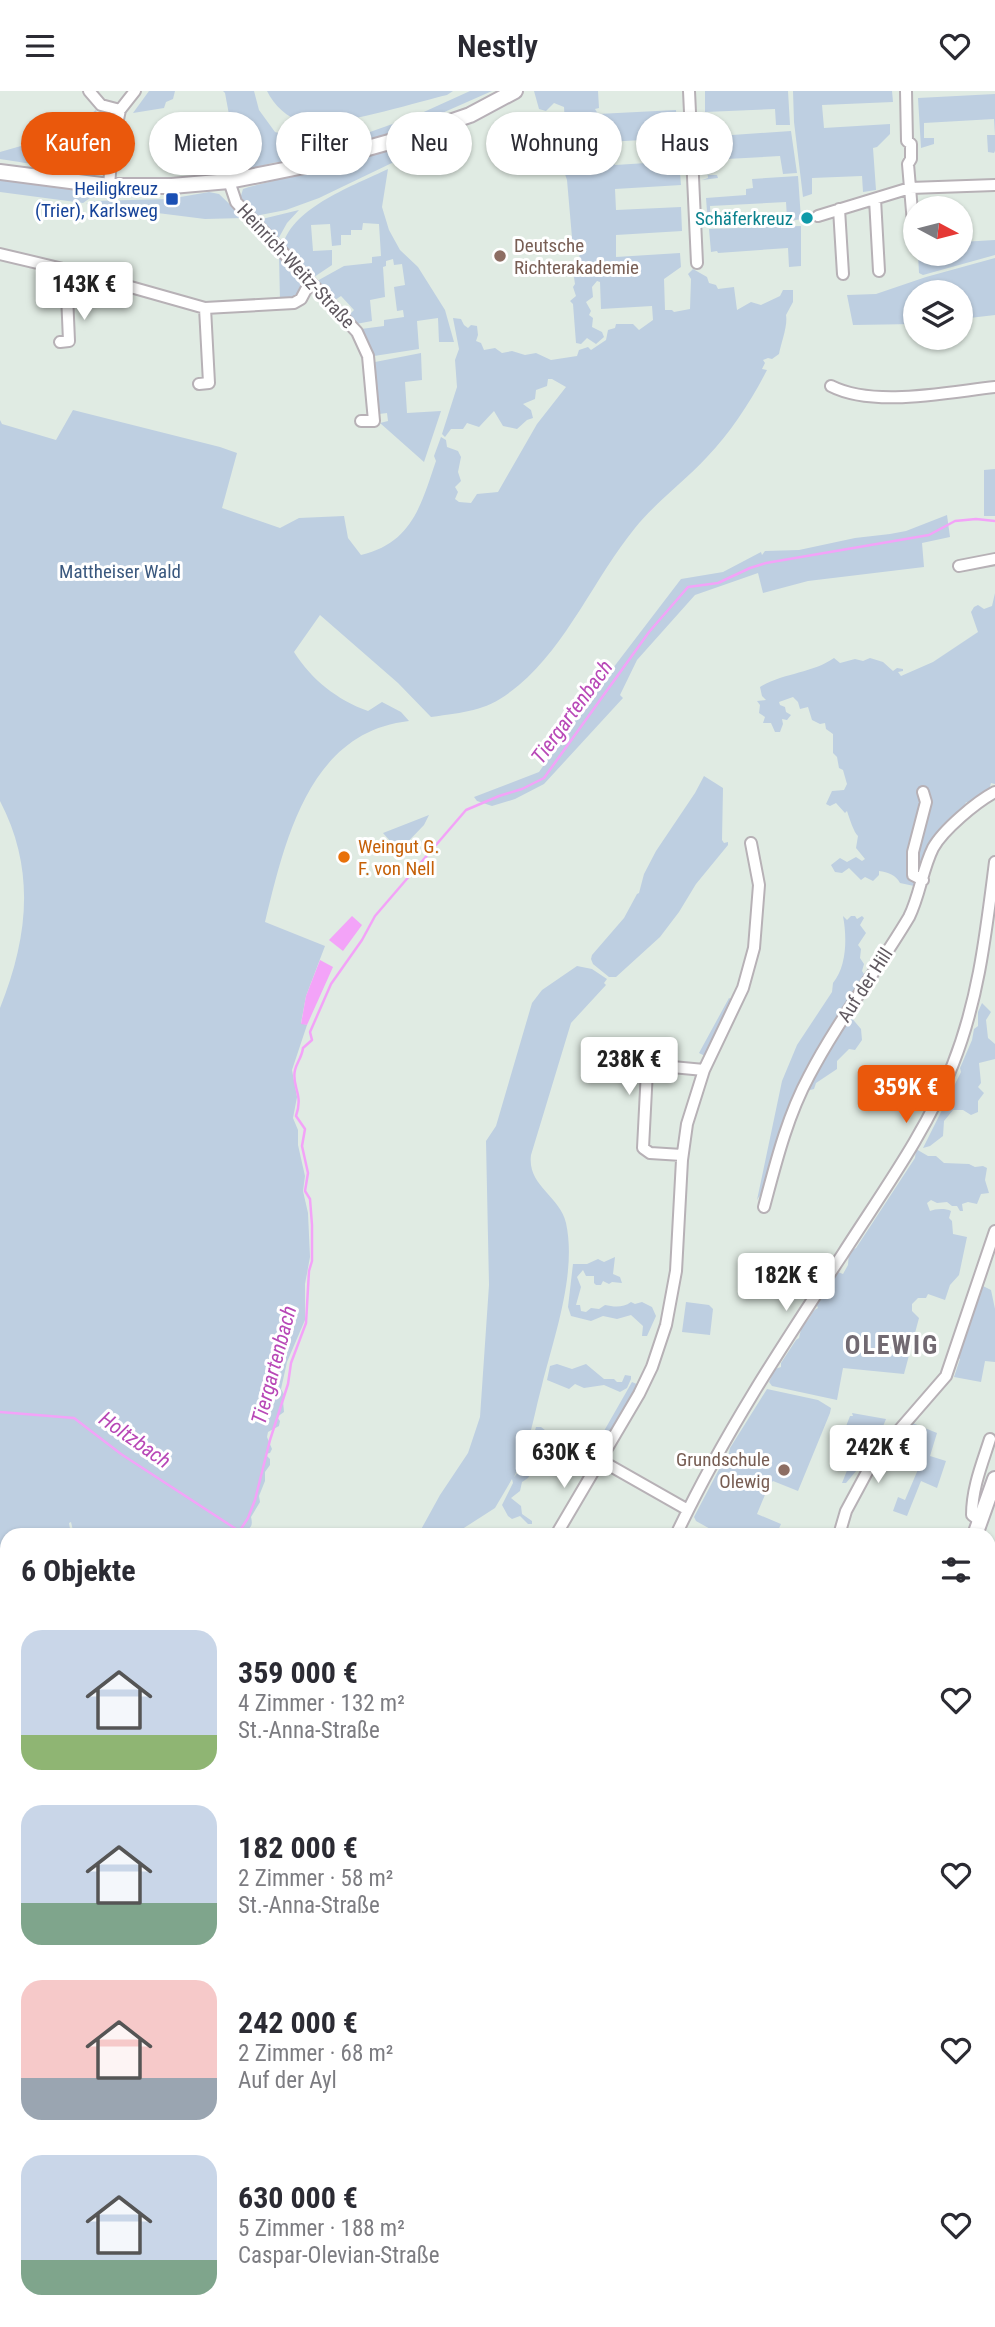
<!DOCTYPE html>
<html lang="de">
<head>
<meta charset="utf-8">
<style>
	:root { --surface:#fff; --page:#f7f7f7; --text:#2b2b33; --muted:#7c7c81; --accent:#ea580c }
	body { margin:0; font-family:"Roboto Condensed",sans-serif; background:var(--page); color:var(--text); height:100vh; display:flex; flex-direction:column; font-size:26px; white-space:nowrap }
	* { box-sizing:border-box; margin:0 }
	p { font-size:23px; color:var(--muted) }
	.icon { flex:none; width:38px; height:38px; fill:none; stroke:currentColor; stroke-width:2; stroke-linecap:round; stroke-linejoin:round }
	.map { position:relative; flex:1; overflow:hidden }
	.side { position:absolute; left:0px; top:1437px; width:996px; height:800px; display:flex; flex-direction:column; background:var(--surface); border-radius:21px 21px 0 0; box-shadow:0 2px 5px #0004 }
	.side>* { flex:none }
	.guide { position:absolute; left:21px; top:21px; width:954px; height:63px; display:flex; gap:14px }
	.needle { width:46px; rotate:97deg }
	.buttons { position:absolute; left:903px; top:105px; display:grid; gap:14px }
	.buttons a { display:grid; place-items:center; width:70px; height:70px; border-radius:50%; background:var(--surface); box-shadow:0 2px 5px #0004; font-size:35px }
	.price { position:absolute; translate:-50% -60px; padding:0 16px; border-radius:7px; background:#fff; color:#222; font-size:23px; line-height:46px; filter:drop-shadow(0 2px 4px #0008) }
	.price::after { content:''; position:absolute; left:50%; top:42px; width:21px; height:16px; margin-left:-10px; background:inherit; clip-path:polygon(0 0,100% 0,50% 100%) }
	.price.active { background:var(--accent); color:#fff }
	ul { padding:0; list-style:none }
	li { display:flex; align-items:center; gap:21px; height:175px; padding:0 21px }
	li span { display:grid; place-items:center; flex:none; width:196px; height:140px; border-radius:21px; color:#555 }
	li>.icon { margin-inline-start:auto }
	span .icon { width:84px; height:84px; fill:#fffc; stroke-width:1 }
	li b { font-size:30px }
	h2 { display:flex; justify-content:space-between; align-items:center; height:84px; padding:0 21px; font-size:30px }
	.chip { padding:0 24px; border-radius:32px; background:var(--surface); box-shadow:0 2px 5px #0004; font-size:24px; line-height:63px }
	.chip.active { background:var(--accent); color:#fff }
	header { display:flex; justify-content:space-between; align-items:center; height:91px; padding:0 21px; background:var(--surface); font-size:32px; font-weight:600 }
	.map>svg:first-child { display:block }
</style>
</head>
<body>
<header><svg class="icon" aria-label="menu" viewBox="0 0 24 24"><path d="M4 6h16M4 12h16M4 18h16"/></svg>Nestly<svg class="icon" aria-label="heart" viewBox="0 0 24 24"><path d="M12 20l-8-8c-3-5 5-10 8-4 3-6 11-1 8 4z"/></svg></header>
<div class="map">
<svg width="995" height="2236" viewBox="0 0 995 2236">
	<rect width="100%" height="100%" fill="#e0ebe3"/>
	<!-- green -->
	<path fill="#becfe1" d="M149,0H175L173,8L166,11L164,17L133,22Z
		M223,0H254L259,19L275,41L310,51L339,52L415,25L470,0H492L415,34L321,65L272,72L227,84L215,82L210,70L211,60L244,52L230,29L225,2Z
		M267,0H453L447,4C416,11 330,39 303,31C287,27 274,14 267,0Z
		M534,0H598L599,17L595,18L598,23L676,19L678,47L607,51V66L615,74L679,70L681,94L615,98L616,119L681,116L682,140L616,144V166L680,162L681,176L664,188L665,219H672L674,221L690,218L691,188L688,183L693,178L707,186L709,192L716,194L718,198L734,196L737,219L751,211L761,214L780,205L783,199H793V211L786,224C788,235 781,252 779,263L772,268L768,267L763,269L765,272L762,278L767,279C751,310 731,341 707,366C684,391 656,411 635,437C595,486 567,554 519,594C487,621 469,620 431,626L398,592L320,524L294,561C311,588 337,609 368,620L382,611L401,621L409,630C309,641 285,749 265,831L325,855L306,905L301,932L307,934L292,979L297,1006L293,1027L298,1039V1054L305,1085L303,1100L308,1122L310,1166L305,1193V1229L287,1271L281,1298L285,1305L283,1310L284,1321L277,1326L280,1330L279,1335L268,1341L267,1346L272,1358L270,1362L265,1363L270,1368V1374L265,1381V1390L259,1405L260,1411L251,1426C254,1438 248,1437 242,1444H74L71,1431L69,1432L71,1444H7V1825L4,1828L7,1827V2128L0,2132V917C28,847 36,779 0,710V329L2,333L56,349L73,319L220,356L237,362L222,417L280,437L299,427L344,425L348,447L361,464C412,452 421,414 436,370L434,365L441,346L446,349L447,356L458,360L461,366L458,381L461,390L455,396L458,401L455,408L459,411L471,412L477,403L498,401L537,333L566,296L552,288H548L547,295L536,299L535,308L523,313L531,319L533,327L527,329L517,338L503,335L494,320L479,336L467,332L463,338H451L445,346L442,343L457,296L455,269L459,258L453,227L461,228L464,234L468,237L471,234L477,235L478,244L476,250L481,252L484,259L495,257L502,262L512,260L525,264L536,262L551,269L577,265L579,259L588,256L591,259L606,249L608,239L615,237L616,233H633L639,239L653,229L652,215L601,218L600,191L597,190L592,196L593,206L586,211L591,220L589,224L593,227L592,236L602,241L604,246L596,253L587,247L581,253L576,252L573,213L570,210L576,205L573,196L575,193L573,180L576,175L575,169L580,165L573,158L567,89L563,77L565,62L557,41L565,32L564,16L554,12L546,20L539,18Z
		M705,0H788L790,34H776L775,18L705,21Z
		M793,0H892L893,11L822,14L824,37L890,33V43L877,56L873,57L876,99L863,101L862,85L812,87V103L803,106L794,31Z
		M995,3V60L994,62L988,61L987,44H995L994,28L924,32V47H934V53L921,57L918,7Z
		M96,19C101,31 101,42 101,56C100,65 101,75 91,79C85,82 14,70 0,68V61L35,51L38,41L82,29Z
		M791,40L797,82L783,83L780,65L708,69V84H717L718,87L702,89L708,87L704,46Z
		M392,56L395,58L396,70L319,107L286,119L255,125L240,108L243,98L249,96L332,75Z
		M388,78L382,116L389,139L400,159L418,176L445,219L454,251H439L438,227L417,230L419,258L374,265L361,238L384,235V229L404,226L403,219L397,220L394,196L405,194L402,173L394,174L393,168L386,170V175L383,176L385,206L370,209L372,230L356,233L349,224L354,219L341,205L335,209L317,190L344,175L372,172V166L381,165L379,133L363,132L362,139H351V144H341V154L332,155L330,133L311,134L313,160L332,159V174L314,186L283,154C293,116 355,94 388,78Z
		M798,85L801,128L790,130L787,127L786,111L710,115L711,130H723V133L708,134L706,107L746,104V98L753,97L752,88Z
		M0,88L127,104L136,106L90,107L83,112L0,101Z
		M209,101L219,103L244,127L205,128L86,113L91,110L169,108Z
		M299,119L287,132L277,150L258,129Z
		M801,135V175L789,176L788,157L718,162L717,160L711,161L709,138Z
		M995,149V164L923,184L919,182L918,163H961V151Z
		M279,164C296,181 322,204 280,210Z
		M995,167V224L961,228V201H915V233L853,234L847,204L876,203L926,186Z
		M421,262L422,289L405,291L407,322L441,320L424,371L380,332L388,330L387,322L379,323L375,271Z
		M995,378V425H984V379Z
		M947,424L950,446L922,452L924,476L808,490L763,502L758,482L695,504L637,569L620,604L623,607L544,693L515,708L492,715L477,710L474,706L539,681L597,598L681,488L723,481L761,461L762,464L765,460L799,459L855,447L890,443L906,440Z
		M995,502V693L991,692L989,699L970,713L966,711L964,717C946,740 920,766 914,795L900,792C896,784 888,781 879,780V784L873,790L865,786L861,789L849,777L842,782L835,781L831,774L840,767L847,771L856,766L862,770L865,768L856,757L858,745C854,742 849,726 847,720L845,722L836,712L830,715L826,713L832,700L844,699L847,693L843,679L839,677L837,666L833,662V643L826,638L825,632L820,633L812,629L808,616L800,618L798,611L793,606L779,611L780,614L785,616L786,621L791,624L787,629L782,628L783,633L780,641H775L771,632H763L765,626L759,622L760,614L757,610L766,609L762,605L760,596C783,582 813,582 834,567L840,572L855,568L863,570L870,567L883,571L893,580L897,577L903,578V580L898,581L901,585L933,571L978,541L971,521L974,516L978,514L984,518L992,515Z
		M704,685L723,697L722,749L724,752L728,751V754L696,793L679,821L660,846L616,886H609L593,873L591,868L592,864L624,827L637,803L639,802L644,783L656,760L695,702Z
		M429,724L424,734L399,760L383,742Z
		M843,825L847,829L851,825H855L857,828L862,825L864,827L860,834L866,842L858,854L861,858L860,867L864,873L862,880L866,886L850,925L861,938L862,949L855,959L849,958L837,970V978L816,992L814,998L806,1000L767,1093L757,1109L782,990L797,954L832,901L833,892C847,875 847,846 843,825Z
		M577,875L592,878L607,888L604,892L606,894L571,932L531,1064C527,1095 560,1105 566,1132C577,1182 554,1246 542,1294C533,1327 530,1355 514,1386L525,1373L536,1336H541L559,1350L545,1349L542,1355L546,1370L539,1369L528,1387L522,1391L520,1400L511,1407L521,1415L522,1423L532,1430V1433H528L520,1425L512,1428L508,1425L502,1414L513,1392L512,1388L495,1417L453,1444H418L440,1404L468,1362L480,1326L489,1194L486,1050L496,1035L532,912L542,899Z
		M729,907L734,909L705,965L699,962Z
		M982,912L991,921L986,929L988,947L995,953V968L979,972L981,992L978,996L984,1002L978,1010V1021L971,1024L963,1019H953L944,1030L943,1045L930,1055L923,1057L961,981L960,977L972,949L974,938L978,935V921Z
		M916,1058L928,1065H936L944,1072L969,1073L975,1076L983,1075L987,1077L985,1089L989,1102L981,1103L977,1113L968,1111L962,1113L963,1120H960L957,1115H952L947,1111L937,1112L931,1109L927,1112L930,1120C935,1118 945,1117 951,1120L949,1127L952,1130L953,1143L967,1146L959,1184L950,1194L945,1209L928,1203L926,1207H918L912,1213V1220L919,1227L904,1283L843,1277L837,1309L772,1295L769,1291L775,1278L781,1276V1272L796,1249L799,1247L802,1234C811,1230 810,1220 818,1217L816,1212C826,1207 832,1192 838,1181L843,1183L848,1174L849,1161L856,1157L860,1151L915,1067Z
		M615,1166L613,1183L620,1186L622,1192L612,1191L609,1193L603,1190L601,1194H596L594,1192V1185H586L583,1179L577,1186L581,1196L576,1214H580L581,1220L586,1221L591,1217L599,1218L605,1214C614,1216 623,1217 631,1211L635,1213L642,1211L652,1216L656,1225L647,1245H642L643,1235L631,1224L617,1228L603,1225L591,1230L571,1225L568,1216L573,1173H587L598,1168L604,1171Z
		M981,1194L991,1199L995,1218V1271L985,1270L981,1291L954,1286L960,1268L957,1266Z
		M686,1211L709,1214L713,1218L710,1244L682,1241Z
		M557,1273L572,1278L586,1273L604,1288H614L617,1291H622L625,1284L631,1285V1288L627,1297L620,1301L604,1294L584,1297L575,1293L569,1298L547,1289L550,1275Z
		M632,1291L639,1294L602,1357L596,1354Z
		M767,1298L818,1309L831,1317L830,1322L798,1400L773,1390L769,1394L757,1423L781,1433L776,1444H721L696,1430L694,1426L726,1365L728,1366L730,1357Z
		M852,1322L886,1328L873,1360L846,1392H842L854,1362L838,1356L850,1325H853Z
		M910,1331L937,1342L930,1365L946,1370L937,1397L921,1390L907,1425L893,1420L898,1406L905,1409L925,1362L916,1358L918,1352L922,1353L925,1345L905,1338Z
		M989,2095L995,2101V2212L989,2210Z
		M0,2153L7,2156V2230H77L55,2236H0Z
		M682,2230H764L763,2236H681Z
		M767,2230H894L909,2236H767Z
		M923,2230H967L969,2236H918Z"/>
	<!-- water -->
	<path fill="#f3a3f8" d="M352,825L362,834L343,860L329,849Z
		M320,869L333,876L307,934L301,933L306,905Z"/>
	<g fill="none" stroke-linecap="round" stroke-linejoin="round">
		<!-- stream -->
		<path stroke="#f3a3f8" stroke-width="2.5" d="M0,1321L74,1327L121,1363L239,1440
			M237,1444L248,1427L255,1409L270,1349L288,1293L291,1272L306,1232L309,1180L312,1170V1134L310,1108L305,1100L308,1082L302,1055L305,1038L296,1025C304,1002 291,996 295,979C297,971 302,966 303,957L312,949L310,941L331,893L362,849L375,825L466,719L499,705L522,698L544,687L649,541L688,496L718,492L750,477L766,472L929,444L955,430L976,428L995,430
			M989,1508L995,1499
			M0,1828L7,1823
			M257,2236L261,2230"/>
		<!-- street casing -->
		<g stroke="#b7b1b6" stroke-width="14">
			<path id="street" d="M89,0L101,14L120,19
				M689,0L697,172
				M906,0L907,50L911,53V68L908,73L915,156
				M229,90L236,111L357,241L368,265L374,330H361
				M109,95L112,56L120,19L135,0
				M875,108L879,180
				M839,118L843,183
				M818,125L910,97L995,94
				M0,163L88,184L205,217L294,212L301,208L310,191
				M60,251L69,250L66,180
				M199,293L209,292L205,217
				M831,295C874,317 948,301 995,296
				M959,475L995,468
				M923,701L926,711L913,761V784L923,789
				M682,1064L650,1062L643,1057L647,979L651,974L704,979
				M764,1116C776,1071 787,1026 809,985C838,929 877,880 909,826C920,804 922,779 933,757C943,739 976,711 995,701
				M600,1369L688,1419
				M980,1430L972,1424C972,1397 982,1373 990,1348
				M556,1444L639,1303L652,1276L666,1234L676,1180L682,1069L687,1033L704,979L743,897L754,857L759,794L751,752
				M676,1444C723,1344 784,1252 844,1161C883,1100 927,1040 953,973C979,907 986,841 995,771
				M839,1444L846,1420L874,1368L946,1285L995,1140
				M989,1636L995,1644
				M578,2230L579,2236
				M513,2236L521,2230"/>
		</g>
		<!-- secondary casing -->
		<g stroke="#b7b0b7" stroke-width="18">
			<path id="secondary" d="M0,81L109,95H172L229,90L304,75L400,48L470,24L515,0
				M975,1444L995,1388
				M989,1764L995,1758
				M0,2123L7,2120
				M625,2230L626,2236
				M407,2236L416,2230"/>
		</g>
		<!-- street -->
		<use href="#street" stroke="#fff" stroke-width="10"/>
		<!-- secondary -->
		<use href="#secondary" stroke="#fff" stroke-width="14"/>
	</g>
	<!-- markers -->
	<rect fill="#1a4fb4" stroke="#fff" stroke-width="2.5" x="165" y="101" width="14" height="14" rx="3.5"/>
	<circle fill="#0f9aa8" stroke="#fff" stroke-width="2.5" cx="807" cy="127" r="7"/>
	<g fill="#8d6e63" stroke="#fff" stroke-width="2.5">
		<circle cx="500" cy="165" r="7"/>
		<circle cx="784" cy="1379" r="7"/>
	</g>
	<circle fill="#e8710a" stroke="#fff" stroke-width="2.5" cx="344" cy="766" r="7"/>
	<g text-anchor="middle" dominant-baseline="central" stroke-width="6" stroke-linejoin="round" paint-order="stroke">
		<!-- transit labels -->
		<g font-size="19" fill="#164399" stroke="#fff" text-anchor="end">
			<text x="158" y="97">Heiligkreuz<tspan x="158" dy="22">(Trier), Karlsweg</tspan></text>
		</g>
		<!-- culture labels -->
		<g font-size="19" fill="#0d838f" stroke="#fff" text-anchor="end">
			<text x="793" y="127">Schäferkreuz</text>
		</g>
		<!-- education labels -->
		<g font-size="19" fill="#785e54" stroke="#fff" text-anchor="start">
			<text x="514" y="154">Deutsche<tspan x="514" dy="22">Richterakademie</tspan></text>
			<text x="770" y="1368" text-anchor="end">Grundschule<tspan x="770" dy="22">Olewig</tspan></text>
		</g>
		<!-- street labels -->
		<g font-size="19" fill="#605960" stroke="#fff">
			<text transform="translate(296 175) rotate(47)">Heinrich-Weitz-Straße</text>
			<text transform="translate(865 894) rotate(-57)">Auf der Hill</text>
		</g>
		<!-- park labels -->
		<g font-size="19" fill="#3a587e" stroke="#fff">
			<text x="120" y="480">Mattheiser Wald</text>
		</g>
		<!-- food labels -->
		<g font-size="19" fill="#c56008" stroke="#fff" text-anchor="start">
			<text x="358" y="755">Weingut G.<tspan x="358" dy="22">F. von Nell</tspan></text>
		</g>
		<!-- water labels -->
		<g font-size="21" font-style="italic" fill="#b848b7" stroke="#fff">
			<text transform="translate(572 621) rotate(-54)">Tiergartenbach</text>
			<text transform="translate(274 1274) rotate(-75)">Tiergartenbach</text>
			<text transform="translate(135 1349) rotate(35)">Holtzbach</text>
		</g>
		<!-- district labels -->
		<g font-size="26" font-weight="bold" letter-spacing="2" fill="#726a72" stroke="#fff">
			<text x="892" y="1254">OLEWIG</text>
		</g>
	</g>
</svg>
<div class="buttons">
<a><svg class="needle" viewBox="-14 -14 28 28"><path d="M0-13l5 13h-10z" fill="#e53935"/><path d="M0 13l5-13h-10z" fill="#7c7c81"/></svg></a>
<a><svg class="icon" aria-label="layers" viewBox="0 0 24 24"><path d="M12 4l9 5-9 5-9-5zM3 14l9 5 9-5"/></svg></a>
</div>
<b class="price" style="left:84px;top:231px">143K €</b>
<b class="price" style="left:629px;top:1006px">238K €</b>
<b class="price active" style="left:906px;top:1034px">359K €</b>
<b class="price" style="left:786px;top:1222px">182K €</b>
<b class="price" style="left:878px;top:1394px">242K €</b>
<b class="price" style="left:564px;top:1399px">630K €</b>
<div class="guide">
<a class="chip active">Kaufen</a>
<a class="chip">Mieten</a>
<a class="chip">Filter</a>
<a class="chip">Neu</a>
<a class="chip">Wohnung</a>
<a class="chip">Haus</a>
</div>
<section class="side">
<h2>6 Objekte<svg class="icon" aria-label="filters" viewBox="0 0 24 24"><path d="M4 7h16M4 17h16"/><circle cx="9" cy="7" r="2"/><circle cx="15" cy="17" r="2"/></svg></h2>
<ul>
<li><span style="background:linear-gradient(#c9d6e8 75%,#8fb573 0)"><svg class="icon" aria-label="home" viewBox="0 0 24 24"><path d="M3 11l9-7 9 7M6 9v11h12V9"/></svg></span><div><b>359 000 €</b><p>4 Zimmer · 132 m²</p><p>St.-Anna-Straße</p></div><svg class="icon" aria-label="heart" viewBox="0 0 24 24"><path d="M12 20l-8-8c-3-5 5-10 8-4 3-6 11-1 8 4z"/></svg></li>
<li><span style="background:linear-gradient(#c9d6e8 70%,#7fa58c 0)"><svg class="icon" aria-label="home" viewBox="0 0 24 24"><path d="M3 11l9-7 9 7M6 9v11h12V9"/></svg></span><div><b>182 000 €</b><p>2 Zimmer · 58 m²</p><p>St.-Anna-Straße</p></div><svg class="icon" aria-label="heart" viewBox="0 0 24 24"><path d="M12 20l-8-8c-3-5 5-10 8-4 3-6 11-1 8 4z"/></svg></li>
<li><span style="background:linear-gradient(#f6c9c9 70%,#9aa5b1 0)"><svg class="icon" aria-label="home" viewBox="0 0 24 24"><path d="M3 11l9-7 9 7M6 9v11h12V9"/></svg></span><div><b>242 000 €</b><p>2 Zimmer · 68 m²</p><p>Auf der Ayl</p></div><svg class="icon" aria-label="heart" viewBox="0 0 24 24"><path d="M12 20l-8-8c-3-5 5-10 8-4 3-6 11-1 8 4z"/></svg></li>
<li><span style="background:linear-gradient(#c9d6e8 75%,#7fa58c 0)"><svg class="icon" aria-label="home" viewBox="0 0 24 24"><path d="M3 11l9-7 9 7M6 9v11h12V9"/></svg></span><div><b>630 000 €</b><p>5 Zimmer · 188 m²</p><p>Caspar-Olevian-Straße</p></div><svg class="icon" aria-label="heart" viewBox="0 0 24 24"><path d="M12 20l-8-8c-3-5 5-10 8-4 3-6 11-1 8 4z"/></svg></li>
</ul>
</section>
</div>
</body>
</html>
